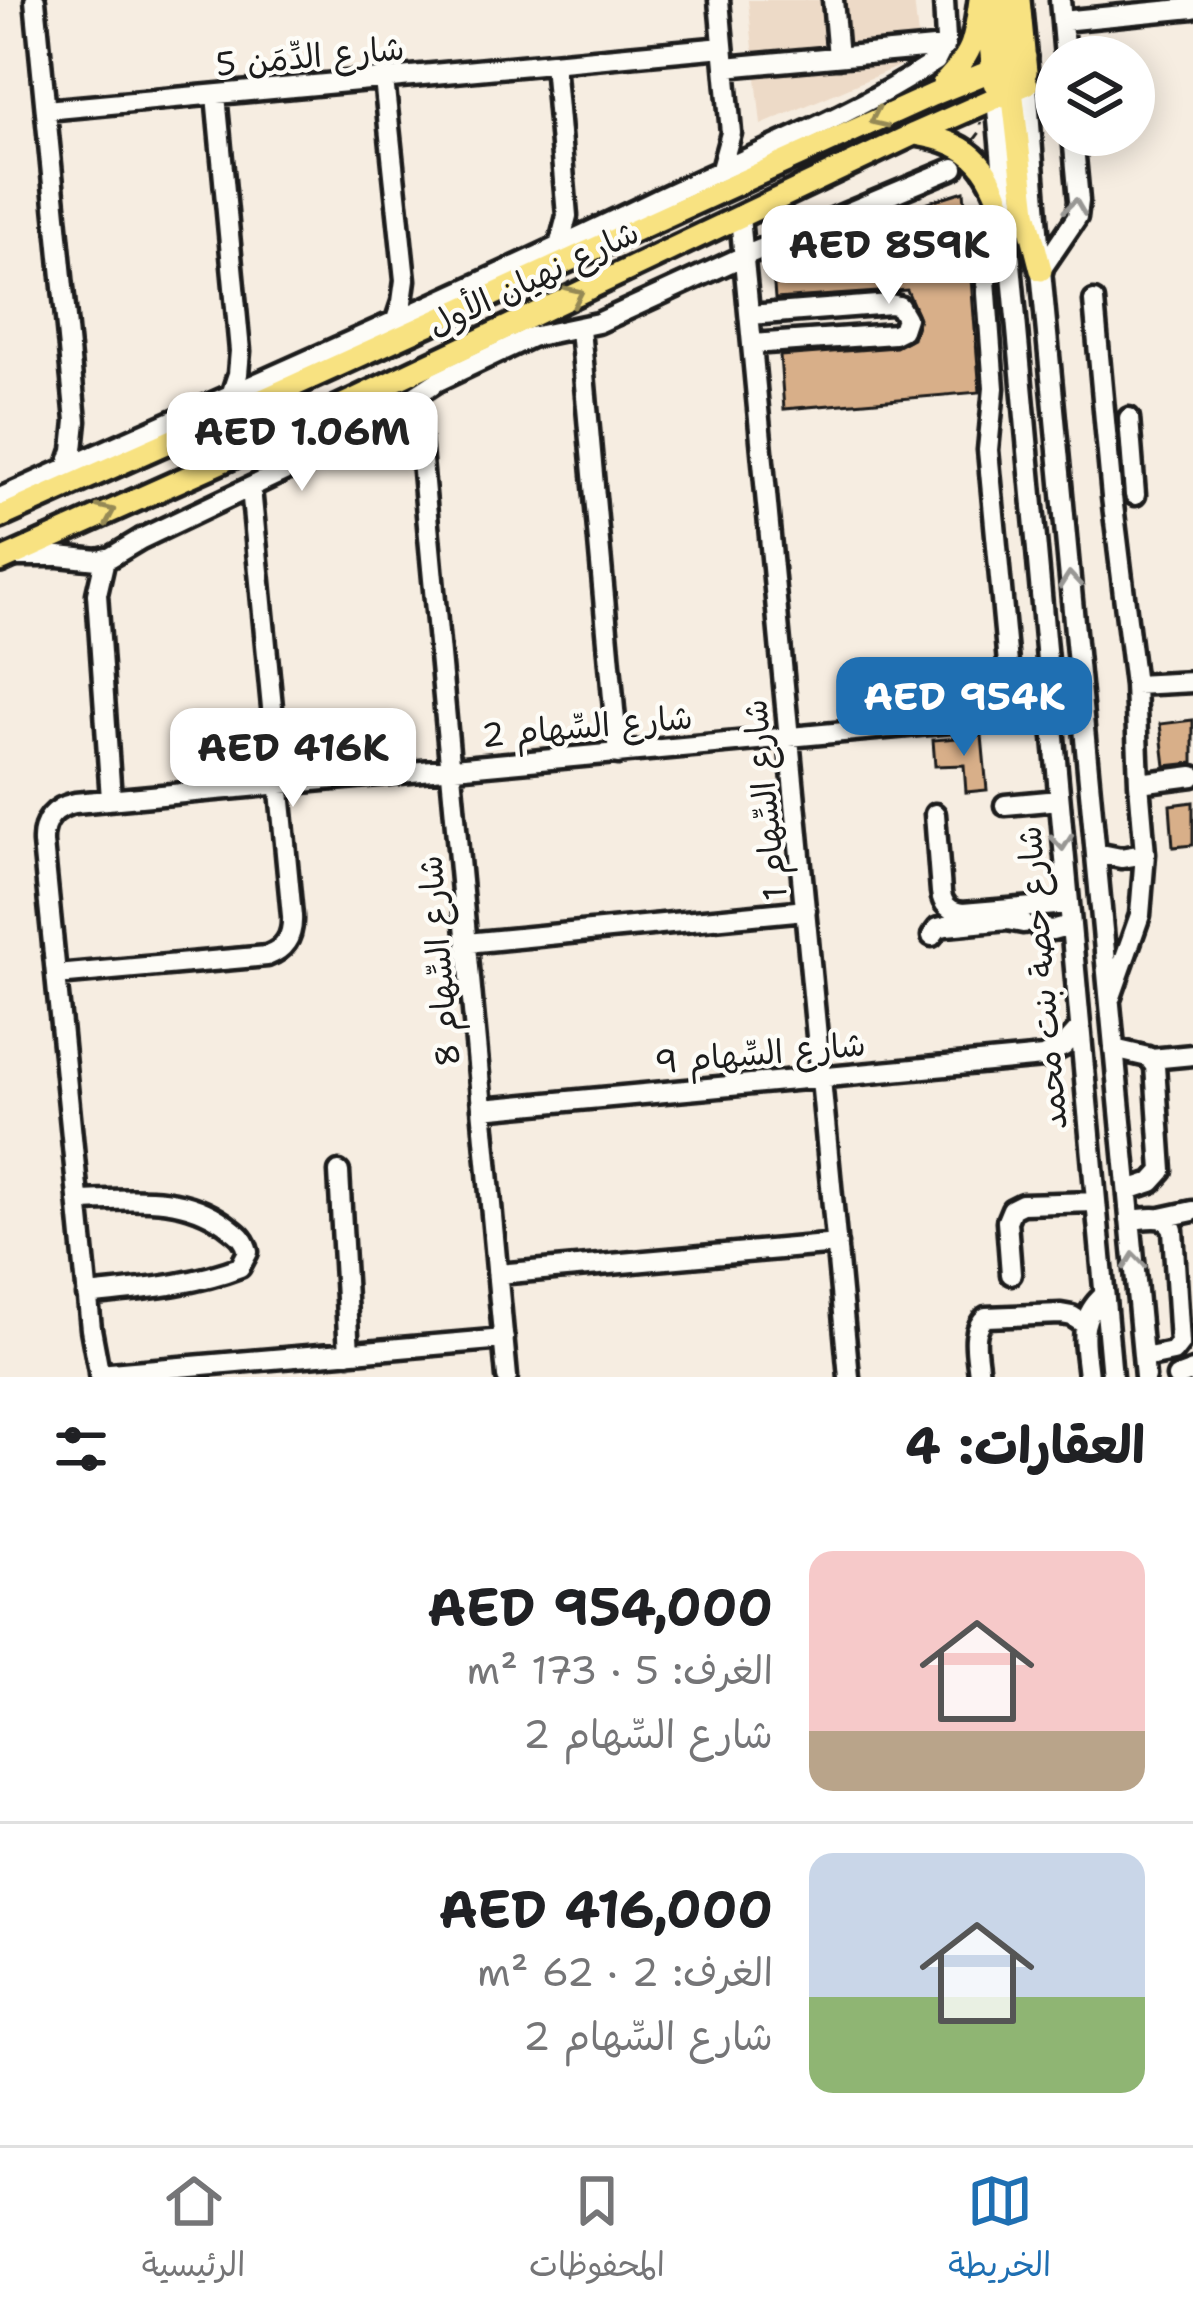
<!DOCTYPE html>
<html lang="ar">
<head>
<meta charset="utf-8">
<style>
	:root { --surface:#fff; --page:#f2f2f2; --text:#202124; --muted:#757577; --line:#e0e0e0; --accent:#1f6fb2 }
	body { margin:0; font-family:"Shantell Sans","Playpen Sans Arabic",sans-serif; background:var(--page); color:var(--text); direction:rtl; height:100vh; display:flex; flex-direction:column; font-size:45px; white-space:nowrap }
	* { box-sizing:border-box; margin:0 }
	p { font-size:39px; color:var(--muted) }
	.icon { flex:none; width:66px; height:66px; fill:none; stroke:currentColor; stroke-width:2; stroke-linecap:round; stroke-linejoin:round }
	.map { position:relative; height:1377px; overflow:hidden; direction:ltr }
	.panel { display:flex; flex-direction:column; background:var(--surface); flex:1 }
	.panel>* { flex:none }
	.tools { position:absolute; left:1035px; top:36px; display:grid; gap:24px }
	.tools a { display:grid; place-items:center; width:120px; height:120px; border-radius:50%; background:var(--surface); box-shadow:0 6px 30px #0003; font-size:60px }
	.price { position:absolute; translate:-50% -102px; padding:0 27px; border-radius:24px; background:#fff; color:#222; font-size:39px; line-height:78px; filter:drop-shadow(0 3px 6px #0008) }
	.price::after { content:''; position:absolute; left:50%; top:72px; width:36px; height:27px; margin-left:-18px; background:inherit; clip-path:polygon(0 0,100% 0,50% 100%) }
	.price.current { background:var(--accent); color:#fff }
	ul { padding:0; list-style:none }
	li { display:flex; align-items:center; gap:36px; height:300px; padding:0 48px }
	li+li { border-top:3px solid var(--line) }
	li span { display:grid; place-items:center; flex:none; width:336px; height:240px; border-radius:24px; color:#555 }
	li>.icon { margin-inline-start:auto }
	span .icon { width:144px; height:144px; fill:#fffc; stroke-width:1 }
	li b { font-size:51px }
	h2 { display:flex; justify-content:space-between; align-items:center; height:144px; padding:0 48px; font-size:51px }
	.tab-bar { display:flex; justify-content:space-around; align-items:center; height:168px; border-top:3px solid var(--line); background:var(--surface); font-size:33px; color:var(--muted) }
	.tab-bar a { display:grid; justify-items:center; gap:6px }
	.tab-bar .current { color:var(--accent) }
	.map>svg:first-child { display:block }
</style>
</head>
<body>
<div class="map">
<svg width="1193" height="1377" viewBox="0 0 1193 1377">
	<rect width="100%" height="100%" fill="#f6ede1"/>
	<filter id="ink" filterUnits="userSpaceOnUse"><feTurbulence type="fractalNoise" baseFrequency=".00833" numOctaves="2"/><feDisplacementMap in="SourceGraphic" scale="24" xChannelSelector="R" yChannelSelector="G"/><feConvolveMatrix kernelMatrix="1 2 1 2 8 2 1 2 1" color-interpolation-filters="sRGB"/></filter>
	<g filter="url(#ink)">
		<!-- built -->
		<path fill="#eddac7" d="M748,0H914L920,57L761,125Z"/>
		<!-- building -->
		<path fill="#d8af89" stroke="#1c1c1c" stroke-width="3" d="M964,191L980,392L784,409L780,356L896,347L913,338L919,318L907,290L775,299L772,259L851,226Z
			M1193,720V763L1165,766L1160,724Z
			M982,736L987,790L966,792L964,765L935,766L933,740Z
			M1193,802V845L1173,847L1170,805Z"/>
		<g fill="none" stroke-linecap="round" stroke-linejoin="round">
			<!-- minor casing -->
			<g stroke="#1c1c1c" stroke-width="27">
				<path id="minor" d="M35,0L76,421L73,450L67,468
					M719,0L731,133L721,169
					M833,0L838,57
					M1060,0L1065,57
					M1062,21L1193,8
					M554,63L567,216L559,246
					M725,67L945,47
					M384,79L405,280L402,302L395,323
					M1027,84L1041,270L1145,1377
					M216,95L240,351L238,374L231,395
					M996,98L1112,1377
					M46,110L723,47
					M740,217L849,1377
					M982,226L994,388L988,450L1013,717
					M1041,270L1077,217L1079,201L1073,135
					M1094,301L1112,497L1135,685L1139,783L1145,854L1140,915L1111,997
					M750,315L890,304L899,306L906,318L902,330L894,334L752,344
					M580,329L618,754
					M416,396L507,1377
					M1129,418L1135,495
					M0,498C217,400 435,306 650,203C746,157 847,119 936,61L946,41L944,0
					M14,556H59L98,560L111,557L141,539L343,443L438,381L531,337L598,323L744,256L954,168
					M105,559L97,594L111,799
					M1135,685L1193,682
					M1139,783L1193,776
					M1005,805L1059,800
					M935,814L941,892C942,904 950,912 963,913L1068,904
					M1096,853L1121,858L1145,854
					M1039,928L1052,930L1070,925
					M932,936L938,928L946,926L1007,920L1023,923
					M467,943L806,910
					M57,975L267,956C286,949 293,935 292,916L251,488
					M1114,1049L1148,1057L1155,1066L1162,1171L1152,1182L1128,1190
					M1151,1059L1193,1055
					M482,1109L1043,1057L1064,1046L1080,1028
					M339,1172L349,1353
					M78,1201C130,1200 181,1192 225,1224C236,1233 245,1237 248,1252L240,1267C191,1286 139,1289 87,1295
					M1161,1218L1193,1211
					M1130,1220C1146,1219 1167,1212 1173,1230L1180,1343L1173,1352L1144,1358
					M498,1274L837,1244
					M1011,1274L1007,1221L1012,1209L1022,1204L1096,1202
					M99,1374L504,1339
					M100,1377L91,1329L43,843C42,821 54,807 75,803L1050,713
					M979,1377C978,1357 969,1331 986,1317L1061,1314L1072,1316L1084,1324
					M1088,1377C1085,1343 1076,1320 1104,1295
					M1177,1377L1193,1371"/>
			</g>
			<!-- major casing -->
			<g stroke="#1c1c1c" stroke-width="30">
				<path id="major" d="M1000,0L1006,51L1013,73
					M1019,0L1026,72
					M987,13L994,83
					M1007,83L1013,98L1026,212L1041,270
					M943,84C974,52 974,42 980,0
					M915,134C979,144 990,169 1009,227
					M307,461L311,420
					M0,517L249,406L932,95L1025,57
					M0,561L248,450L914,134L1027,84"/>
			</g>
			<!-- path -->
			<path stroke="#1c1c1c" stroke-width="3" stroke-dasharray="9 9" stroke-linecap="butt" d="M974,140L981,131V122"/>
			<!-- minor -->
			<use href="#minor" stroke="#fdfcf7" stroke-width="18"/>
			<!-- major -->
			<use href="#major" stroke="#f8e281" stroke-width="21"/>
		</g>
		<!-- one-way arrows -->
		<defs><path id="oneway-chevron" d="M-2-3.5L2.5 0L-2 3.5" fill="none" stroke-width="1.6" stroke-linecap="round" stroke-linejoin="round" transform="scale(3)"/></defs>
		<g stroke="#958954">
			<use href="#oneway-chevron" transform="translate(878 119) rotate(155)"/>
			<use href="#oneway-chevron" transform="translate(575 295) rotate(-25)"/>
			<use href="#oneway-chevron" transform="translate(107 513) rotate(-24)"/>
		</g>
		<g stroke="#989794">
			<use href="#oneway-chevron" transform="translate(1075 207) rotate(-82)"/>
			<use href="#oneway-chevron" transform="translate(1070 580) rotate(-95)"/>
			<use href="#oneway-chevron" transform="translate(1062 842) rotate(85)"/>
			<use href="#oneway-chevron" transform="translate(1134 1261) rotate(-96)"/>
		</g>
	</g>
	<g text-anchor="middle" dominant-baseline="central" stroke-width="9" stroke-linejoin="round" paint-order="stroke">
		<!-- street labels -->
		<g font-size="33" fill="#1c1c1c" stroke="#fdfcf7">
			<text transform="translate(310 56) rotate(-5)">شارع الدِّمَن 5</text>
			<text transform="translate(533 278) rotate(-25)">شارع نهيان الأول</text>
			<text transform="translate(587 726) rotate(-5)">شارع السِّهام 2</text>
			<text transform="translate(765 800) rotate(-96)">شارع السِّهام 1</text>
			<text transform="translate(439 961) rotate(-95)">شارع السِّهام 8</text>
			<text transform="translate(1042 978) rotate(-95)">شارع حصة بنت محمد</text>
			<text transform="translate(760 1053) rotate(-5)">شارع السِّهام 9</text>
		</g>
	</g>
</svg>
<div class="tools">
<a><svg class="icon" aria-label="layers" viewBox="0 0 24 24"><path d="M12 4l9 5-9 5-9-5zM3 14l9 5 9-5"/></svg></a>
</div>
<b class="price" style="left:889px;top:307px">AED 859K</b>
<b class="price" style="left:302px;top:494px">AED 1.06M</b>
<b class="price current" style="left:964px;top:759px">AED 954K</b>
<b class="price" style="left:293px;top:810px">AED 416K</b>
</div>
<section class="panel">
<h2>العقارات: 4<svg class="icon" aria-label="filters" viewBox="0 0 24 24"><path d="M4 7h16M4 17h16"/><circle cx="9" cy="7" r="2"/><circle cx="15" cy="17" r="2"/></svg></h2>
<ul>
<li><span style="background:linear-gradient(#f6c9c9 75%,#b9a48a 0)"><svg class="icon" aria-label="home" viewBox="0 0 24 24"><path d="M3 11l9-7 9 7M6 9v11h12V9"/></svg></span><div><b>AED 954,000</b><p>الغرف: 5 · 173 m²</p><p>شارع السِّهام 2</p></div></li>
<li><span style="background:linear-gradient(#c9d6e8 60%,#8fb573 0)"><svg class="icon" aria-label="home" viewBox="0 0 24 24"><path d="M3 11l9-7 9 7M6 9v11h12V9"/></svg></span><div><b>AED 416,000</b><p>الغرف: 2 · 62 m²</p><p>شارع السِّهام 2</p></div></li>
</ul>
</section>
<nav class="tab-bar">
<a class="current"><svg class="icon" aria-label="map" viewBox="0 0 24 24"><path d="M3 6l6-2 6 2 6-2v14l-6 2-6-2-6 2zM9 4v14M15 6v14"/></svg>الخريطة</a>
<a><svg class="icon" aria-label="saved" viewBox="0 0 24 24"><path d="M7 4h10v16l-5-4-5 4z"/></svg>المحفوظات</a>
<a><svg class="icon" aria-label="home" viewBox="0 0 24 24"><path d="M3 11l9-7 9 7M6 9v11h12V9"/></svg>الرئيسية</a>
</nav>
</body>
</html>
